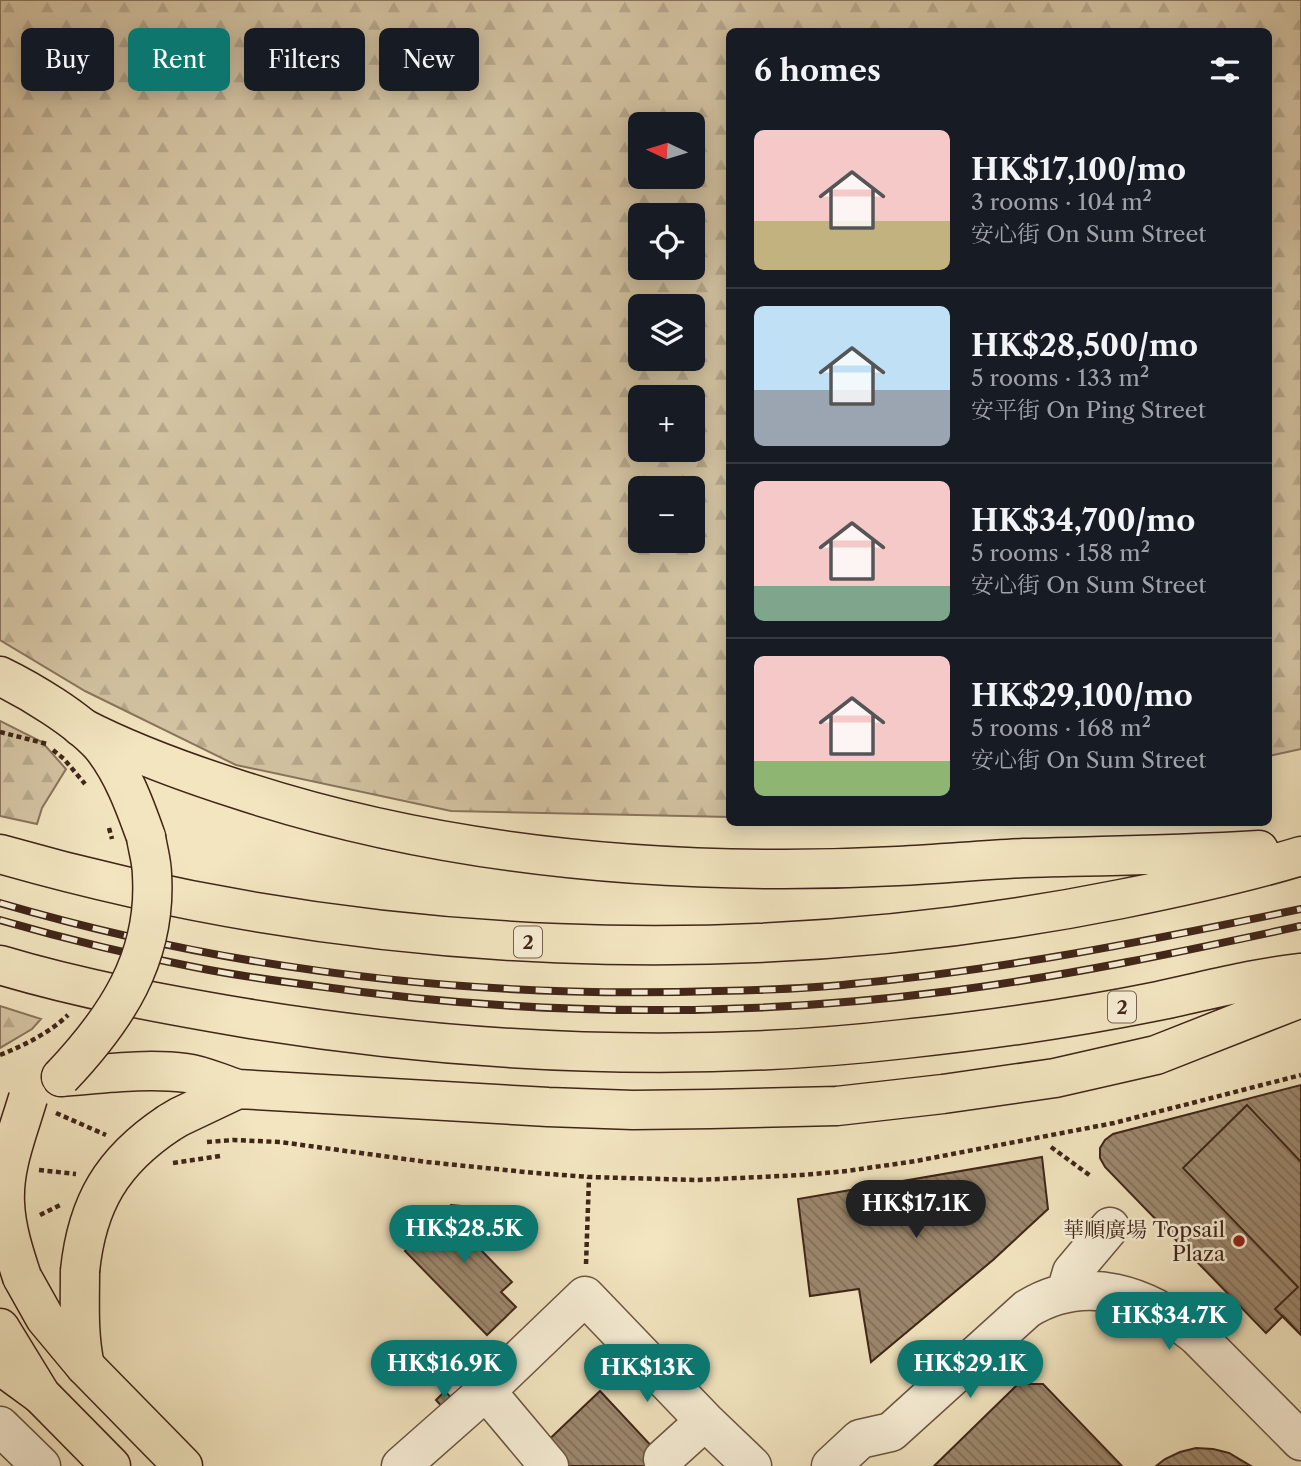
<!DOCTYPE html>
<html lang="en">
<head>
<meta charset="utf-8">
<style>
	:root { --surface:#171b24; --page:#20242c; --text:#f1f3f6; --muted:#9ea1a6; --line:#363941; --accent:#0f766e }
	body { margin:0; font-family:"Libre Caslon Text","Noto Serif TC",serif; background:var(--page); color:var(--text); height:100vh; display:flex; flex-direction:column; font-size:26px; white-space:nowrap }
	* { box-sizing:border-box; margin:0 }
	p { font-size:23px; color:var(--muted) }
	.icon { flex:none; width:38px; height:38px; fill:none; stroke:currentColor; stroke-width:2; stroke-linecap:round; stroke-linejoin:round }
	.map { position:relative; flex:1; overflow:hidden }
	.details { position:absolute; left:726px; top:28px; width:546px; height:798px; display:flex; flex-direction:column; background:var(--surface); border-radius:10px; box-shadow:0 4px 18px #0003 }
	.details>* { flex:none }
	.banner { position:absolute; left:21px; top:28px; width:600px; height:63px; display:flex; gap:14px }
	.needle { width:46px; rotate:274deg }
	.buttons { position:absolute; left:628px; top:112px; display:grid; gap:14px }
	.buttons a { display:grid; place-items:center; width:77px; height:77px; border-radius:10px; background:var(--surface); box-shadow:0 4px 18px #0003; font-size:35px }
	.price { position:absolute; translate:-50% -60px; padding:0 16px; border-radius:24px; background:var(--accent); color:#fff; font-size:23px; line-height:46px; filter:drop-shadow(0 2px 4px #0008) }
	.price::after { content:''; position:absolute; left:50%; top:42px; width:21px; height:16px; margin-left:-10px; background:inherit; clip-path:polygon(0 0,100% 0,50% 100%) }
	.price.active { background:#222; color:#fff }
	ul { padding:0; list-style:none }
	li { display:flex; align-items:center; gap:21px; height:175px; padding:0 28px }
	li+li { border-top:2px solid var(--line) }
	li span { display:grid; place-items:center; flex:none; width:196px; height:140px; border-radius:10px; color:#555 }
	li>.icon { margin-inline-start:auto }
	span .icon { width:84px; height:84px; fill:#fffc; stroke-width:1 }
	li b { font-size:30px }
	h2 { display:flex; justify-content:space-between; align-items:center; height:84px; padding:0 28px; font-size:30px }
	.tag { padding:0 24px; border-radius:10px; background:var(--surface); box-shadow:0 4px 18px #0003; font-size:24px; line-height:63px }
	.tag.active { background:var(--accent); color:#fff }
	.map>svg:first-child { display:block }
</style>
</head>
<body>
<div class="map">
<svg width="1301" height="1466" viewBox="0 0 1301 1466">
	<defs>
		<pattern id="forest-firs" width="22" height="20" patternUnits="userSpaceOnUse" patternTransform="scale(1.75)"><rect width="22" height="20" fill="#d4c4a3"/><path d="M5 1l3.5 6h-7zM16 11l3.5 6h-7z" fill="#b7a88c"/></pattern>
		<pattern id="building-back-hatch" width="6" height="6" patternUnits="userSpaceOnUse" patternTransform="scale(1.75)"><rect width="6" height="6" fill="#9d896f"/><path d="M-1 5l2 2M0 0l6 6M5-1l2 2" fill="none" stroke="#81705a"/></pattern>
	</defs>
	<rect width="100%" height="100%" fill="#f2e5c0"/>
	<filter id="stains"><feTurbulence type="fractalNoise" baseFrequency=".00286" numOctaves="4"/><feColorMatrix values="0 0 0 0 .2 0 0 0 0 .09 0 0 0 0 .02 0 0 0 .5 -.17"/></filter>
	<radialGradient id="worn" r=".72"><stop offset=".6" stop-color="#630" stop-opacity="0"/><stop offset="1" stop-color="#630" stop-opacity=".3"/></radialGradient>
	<!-- forest -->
	<path fill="url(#forest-firs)" stroke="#8a745e" stroke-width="2" fill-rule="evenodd" d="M0,0H1301V749L1269,756V32H730V817L451,811L236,765L85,691L0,640ZM640,124H693V177H640ZM640,215H693V268H640ZM640,306H693V359H640ZM640,397H693V450H640ZM640,488H693V541H640Z
		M0,721L42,742L66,769L42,808L37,824L0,816Z
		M0,1006L41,1019L32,1029L0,1048Z"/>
	<!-- building -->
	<path fill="url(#building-back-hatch)" stroke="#402518" stroke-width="2" d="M1301,1085V1335L1283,1316L1266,1333L1105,1167L1100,1158V1148L1105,1140L1113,1134Z
		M1247,1105L1301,1162V1335L1275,1309L1298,1287L1183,1168Z
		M1042,1157L1048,1209L993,1260L871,1362L859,1289L810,1296L798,1199Z
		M451,1205L472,1207L497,1233L480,1249L512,1282L501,1292L516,1307L487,1335L405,1251Z
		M1018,1384H1043L1122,1466H934Z
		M445,1391L453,1400L444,1409L436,1400Z
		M600,1391L670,1466H557L540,1448Z
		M1196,1448L1213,1449L1229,1453L1251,1466H1156L1165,1459L1180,1452Z"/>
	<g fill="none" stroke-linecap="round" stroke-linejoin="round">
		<!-- minor casing -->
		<g stroke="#6c5542" stroke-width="41">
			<path id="minor" d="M1066,1292L1072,1272L1110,1227
				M486,1391L549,1466
				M0,1426L41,1466
				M663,1459L705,1421
				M401,1466L486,1391L585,1296L705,1421L752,1466
				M831,1466L860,1439L891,1432L1027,1309C1086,1273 1147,1295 1197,1336L1301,1441"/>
		</g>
		<!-- major casing -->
		<g stroke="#402518" stroke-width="41">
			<path id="major" d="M0,676C31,691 77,719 100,744C122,770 135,806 146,837
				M22,1277L45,1318L85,1366L183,1466
				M0,1328L41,1395L111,1466"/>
		</g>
		<!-- highway casing -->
		<g stroke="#402518" stroke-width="41">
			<path id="highway" d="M81,727C131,753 184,772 237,789C413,847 600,869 784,869C822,869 860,868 898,866C940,864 982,860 1024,858C1102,856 1180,855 1259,850
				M0,854C363,958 751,973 1121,899C1181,887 1242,874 1301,856
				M0,965C80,989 163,1004 245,1018C461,1053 686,1064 904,1039C989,1030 1074,1018 1158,1001C1206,991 1253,978 1301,973
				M61,1077C102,1074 145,1068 186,1073C203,1075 221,1084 238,1089L548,1107L633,1110L711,1109L837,1106L943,1094L1055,1078L1156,1055L1301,998
				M169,1123L179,1117L238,1089
				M80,1271C80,1303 78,1334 85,1366
				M0,1365L41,1395"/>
		</g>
		<!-- path -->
		<path stroke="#402518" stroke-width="4.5" stroke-dasharray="5 3.5" stroke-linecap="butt" d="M0,732L47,744
			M53,750L64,759L85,784
			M56,1113L106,1135
			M207,1142L234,1140L280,1142L427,1162L535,1173L589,1177L697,1180L802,1175L847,1171L916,1161L1114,1123L1301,1075
			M1051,1147L1092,1177
			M173,1163L220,1156
			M39,1170L76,1174
			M40,1215L60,1205
			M586,1264L589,1177"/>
		<!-- minor -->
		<use href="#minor" stroke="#f7eed6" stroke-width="38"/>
		<!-- major -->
		<use href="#major" stroke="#f2e5c0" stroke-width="38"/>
		<!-- highway -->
		<use href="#highway" stroke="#f2e5c0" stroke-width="38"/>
		<!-- rail casing -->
		<g stroke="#402518" stroke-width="8">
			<path id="rail" d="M0,903C233,971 477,999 719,991C763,990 807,989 851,984C1003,970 1152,940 1301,909
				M0,920C66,939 132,955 199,968C238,976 278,981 317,986C526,1016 740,1018 950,991C1068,976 1185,951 1301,926"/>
		</g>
		<!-- rail -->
		<use href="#rail" stroke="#f7eed6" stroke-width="5" stroke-dasharray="16" stroke-linecap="butt"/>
		<!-- major-bridge casing -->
		<g stroke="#402518" stroke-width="41" stroke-linecap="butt">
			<path id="major-bridge" d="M61,1077C116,1019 157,958 152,875C152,862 148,850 146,837
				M22,1277C14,1253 6,1228 5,1203C3,1167 18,1132 28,1098"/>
		</g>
		<!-- highway-bridge casing -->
		<g stroke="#402518" stroke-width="41" stroke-linecap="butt">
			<path id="highway-bridge" d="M80,1271C87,1203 112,1161 169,1123"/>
		</g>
		<!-- path-bridge -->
		<path stroke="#402518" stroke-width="4.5" stroke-dasharray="5 3.5" stroke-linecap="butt" d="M109,828L112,839
			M0,1055C25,1045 49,1033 68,1015"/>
		<!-- major-bridge -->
		<use href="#major-bridge" stroke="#f2e5c0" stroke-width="38"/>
		<!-- highway-bridge -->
		<use href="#highway-bridge" stroke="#f2e5c0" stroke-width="38"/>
	</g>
	<!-- markers -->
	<circle fill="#8f2418" stroke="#f7eed6" stroke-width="2.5" cx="1239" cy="1241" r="7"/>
	<g text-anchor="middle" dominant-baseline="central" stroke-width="5" stroke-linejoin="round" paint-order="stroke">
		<!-- shield labels -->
		<g fill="#f7eed6" stroke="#776151" stroke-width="2">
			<rect x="514" y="926.5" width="28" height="31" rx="5"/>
			<rect x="1108" y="991.5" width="28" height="31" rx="5"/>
		</g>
		<g font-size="19" font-weight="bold" fill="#402518">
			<text x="528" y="942">2</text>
			<text x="1122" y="1007">2</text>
		</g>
		<!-- poi labels -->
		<g font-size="21" fill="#402518" stroke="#f7eed6" text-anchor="end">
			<text x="1225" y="1229">華順廣場 Topsail<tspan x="1225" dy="24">Plaza</tspan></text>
		</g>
	</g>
	<rect width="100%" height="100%" filter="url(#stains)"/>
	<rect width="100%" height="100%" fill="url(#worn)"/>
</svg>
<div class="buttons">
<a><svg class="needle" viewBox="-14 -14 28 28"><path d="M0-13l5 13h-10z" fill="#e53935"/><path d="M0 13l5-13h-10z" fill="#9ea1a6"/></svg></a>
<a><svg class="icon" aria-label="locate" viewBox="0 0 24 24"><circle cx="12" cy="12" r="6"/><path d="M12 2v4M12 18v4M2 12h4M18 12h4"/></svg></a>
<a><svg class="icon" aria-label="layers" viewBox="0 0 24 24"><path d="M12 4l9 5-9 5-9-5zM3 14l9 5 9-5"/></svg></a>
<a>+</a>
<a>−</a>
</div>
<b class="price active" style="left:916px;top:1240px">HK$17.1K</b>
<b class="price" style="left:464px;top:1265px">HK$28.5K</b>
<b class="price" style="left:1169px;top:1352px">HK$34.7K</b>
<b class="price" style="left:444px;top:1400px">HK$16.9K</b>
<b class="price" style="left:970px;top:1400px">HK$29.1K</b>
<b class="price" style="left:647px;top:1404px">HK$13K</b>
<div class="banner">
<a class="tag">Buy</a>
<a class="tag active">Rent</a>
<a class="tag">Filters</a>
<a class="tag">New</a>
</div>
<section class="details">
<h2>6 homes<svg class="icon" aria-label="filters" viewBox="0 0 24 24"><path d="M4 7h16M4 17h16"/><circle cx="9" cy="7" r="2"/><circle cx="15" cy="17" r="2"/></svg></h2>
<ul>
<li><span style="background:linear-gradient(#f6c9c9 65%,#c2b280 0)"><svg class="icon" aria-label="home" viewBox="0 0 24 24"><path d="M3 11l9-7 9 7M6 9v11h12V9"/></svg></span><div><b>HK$17,100/mo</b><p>3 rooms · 104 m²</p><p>安心街 On Sum Street</p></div></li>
<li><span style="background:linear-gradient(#bfe0f5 60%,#9aa5b1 0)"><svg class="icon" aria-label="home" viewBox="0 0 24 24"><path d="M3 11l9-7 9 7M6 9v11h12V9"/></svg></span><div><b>HK$28,500/mo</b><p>5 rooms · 133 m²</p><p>安平街 On Ping Street</p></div></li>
<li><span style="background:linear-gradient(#f6c9c9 75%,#7fa58c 0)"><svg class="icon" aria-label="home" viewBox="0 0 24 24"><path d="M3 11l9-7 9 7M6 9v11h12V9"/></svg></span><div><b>HK$34,700/mo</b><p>5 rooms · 158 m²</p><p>安心街 On Sum Street</p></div></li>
<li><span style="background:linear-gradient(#f6c9c9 75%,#8fb573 0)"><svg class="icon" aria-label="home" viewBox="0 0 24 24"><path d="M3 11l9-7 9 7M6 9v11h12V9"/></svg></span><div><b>HK$29,100/mo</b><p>5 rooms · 168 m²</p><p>安心街 On Sum Street</p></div></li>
</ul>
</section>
</div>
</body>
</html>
